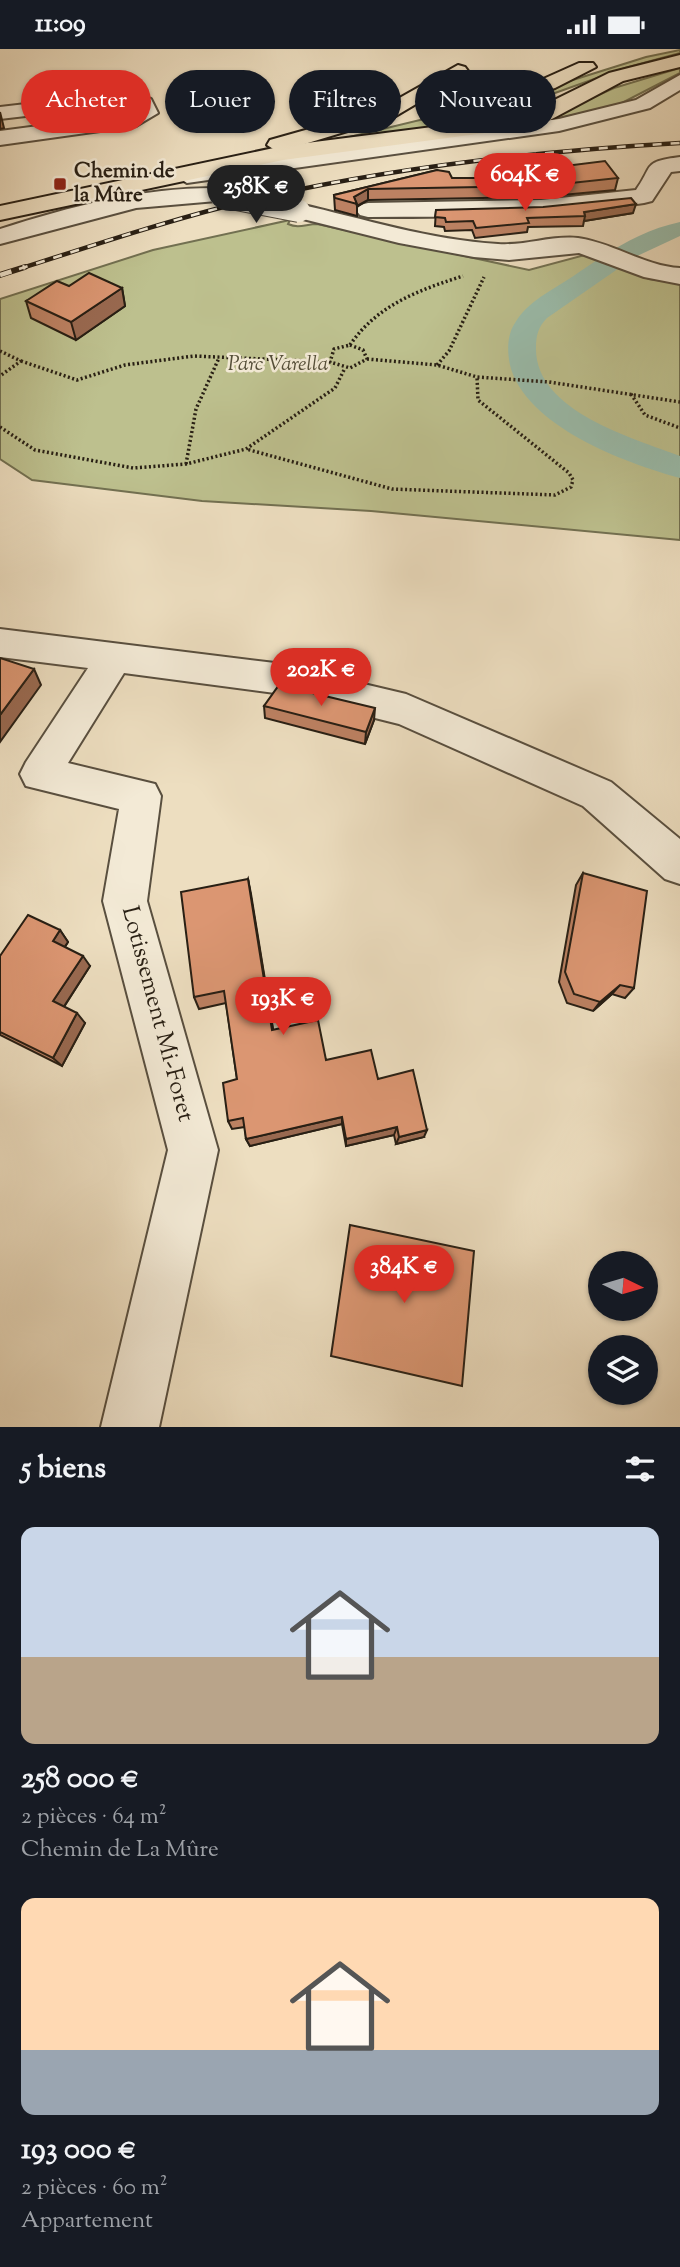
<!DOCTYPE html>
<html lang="fr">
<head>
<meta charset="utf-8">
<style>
	:root { --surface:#171b24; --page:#242831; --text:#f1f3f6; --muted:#9ea1a6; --accent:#d93025 }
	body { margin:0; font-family:"Sorts Mill Goudy",serif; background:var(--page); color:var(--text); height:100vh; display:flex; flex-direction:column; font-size:26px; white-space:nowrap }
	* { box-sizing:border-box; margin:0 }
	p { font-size:23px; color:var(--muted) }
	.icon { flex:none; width:38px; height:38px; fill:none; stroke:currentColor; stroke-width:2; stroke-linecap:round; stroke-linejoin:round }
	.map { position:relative; height:1378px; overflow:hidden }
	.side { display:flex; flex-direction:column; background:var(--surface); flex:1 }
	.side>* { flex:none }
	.top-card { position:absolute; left:21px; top:21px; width:639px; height:63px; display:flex; gap:14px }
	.needle { width:46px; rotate:95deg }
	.tools { position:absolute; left:588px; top:1202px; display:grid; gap:14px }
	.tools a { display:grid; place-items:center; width:70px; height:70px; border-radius:50%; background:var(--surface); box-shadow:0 2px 5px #0004; font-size:35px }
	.price { position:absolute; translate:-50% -60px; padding:0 16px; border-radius:24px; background:var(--accent); color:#fff; font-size:23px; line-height:46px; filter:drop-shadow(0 2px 4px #0008) }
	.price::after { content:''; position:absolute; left:50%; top:42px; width:21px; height:16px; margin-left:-10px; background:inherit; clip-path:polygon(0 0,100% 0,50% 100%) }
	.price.active { background:#222; color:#fff }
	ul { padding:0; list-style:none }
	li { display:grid; align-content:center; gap:14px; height:371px; padding:0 21px }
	li span { display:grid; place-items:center; height:217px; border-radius:14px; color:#555 }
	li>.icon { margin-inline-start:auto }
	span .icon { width:126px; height:126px; fill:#fffc; stroke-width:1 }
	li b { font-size:30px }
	h2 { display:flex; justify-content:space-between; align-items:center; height:84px; padding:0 21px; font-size:30px }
	.chip { padding:0 24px; border-radius:32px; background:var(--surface); box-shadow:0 2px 5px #0004; font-size:24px; line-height:63px }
	.chip.active { background:var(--accent); color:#fff }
	.status { display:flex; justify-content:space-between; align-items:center; height:49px; padding:0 35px; background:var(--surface); direction:ltr }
	.status svg { height:19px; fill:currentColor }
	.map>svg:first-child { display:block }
</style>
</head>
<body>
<div class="status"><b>11:09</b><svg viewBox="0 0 49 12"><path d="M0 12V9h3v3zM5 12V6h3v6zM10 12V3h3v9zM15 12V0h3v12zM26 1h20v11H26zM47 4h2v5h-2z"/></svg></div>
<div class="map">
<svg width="680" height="1378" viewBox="0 0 680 1378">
	<rect width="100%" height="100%" fill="#eddec0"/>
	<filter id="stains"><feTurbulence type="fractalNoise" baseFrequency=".00286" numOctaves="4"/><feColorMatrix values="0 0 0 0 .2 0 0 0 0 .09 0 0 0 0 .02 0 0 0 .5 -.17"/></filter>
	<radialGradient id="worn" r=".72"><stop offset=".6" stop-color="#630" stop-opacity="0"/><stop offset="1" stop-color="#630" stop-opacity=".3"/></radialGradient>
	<!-- green -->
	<path fill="#bdc08e" stroke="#727051" stroke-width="2" d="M680,1V4L625,19L513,59L471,63L646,8Z
		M680,19V24L616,57L536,74L614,39Z
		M424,70L439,77L337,91Z
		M290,171L288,175C299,180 306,175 317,175L529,221L596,203L649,230L680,234V491L371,462L202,452L32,431L0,410V250L153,201Z"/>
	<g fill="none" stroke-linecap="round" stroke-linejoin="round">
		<!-- canal -->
		<path fill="#9abdac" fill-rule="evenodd" d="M680,173V187L635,208L547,269C538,278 536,287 536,299C535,362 633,389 680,407V429C625,414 525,377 510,316C507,302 507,286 515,274C528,252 551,242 572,228C607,204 638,182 680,173Z"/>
		<!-- minor casing -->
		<g stroke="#594f3f" stroke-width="4">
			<path id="minor" d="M680,26V41L650,59L559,82L187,134L176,127L187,120L559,70L636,51Z
				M129,43L151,50L158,64L136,77L0,96V82L130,65L136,62L135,58L128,55L0,70V58Z
				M680,108V122L671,123L652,152L644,154C552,168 461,168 368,168L360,166L356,161L360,156L368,154L541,151L636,141C654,116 642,113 680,108Z
				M220,139L228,141L232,146L228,151L136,159L0,195V180C72,157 144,138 220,139Z
				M299,155C364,170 431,191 498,195C525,197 551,186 578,189C614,194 644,217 680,219V235L644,228L579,204L509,211L474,208L399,194L291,167L287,162L291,157Z
				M0,580L275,614L406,645L611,733L680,790V835L665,830L583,757L399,675L275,644L124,624L68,714L155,735L161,747L147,852L218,1101L159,1378H101L168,1101L103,852L119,760L26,737L20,725L26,713L88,619L0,608Z"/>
		</g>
		<!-- major casing -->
		<g stroke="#281f14" stroke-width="4">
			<path id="major" d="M680,6V18L623,32L550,71L507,81L283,111L0,171V157L283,97L456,75C439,70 434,67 429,50L436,39L443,37L497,28L507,34L497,40L451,48L452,59L461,62L457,58L461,54L541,31L579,14H593L596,18L555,39L471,64H487L498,70L534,61L609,24Z"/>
		</g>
		<!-- highway casing -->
		<g stroke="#281f14" stroke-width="4">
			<path id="highway" d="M458,16L465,18L468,22L465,26L394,68L278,103L267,96L270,91L380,60Z"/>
		</g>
		<!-- path -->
		<path stroke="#281f14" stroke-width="3.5" stroke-dasharray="2 2.5" stroke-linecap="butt" d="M350,296C377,256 419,241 463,227
			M350,296L363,301L367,310L350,319L330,313L334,300Z
			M0,302L21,312L0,327
			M367,310L437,316L477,328L549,333L680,353
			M21,312L77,331L125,316L194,307L330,313
			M437,316L449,302L484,228
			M344,321L335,339L246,400L392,440L555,446L571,438L573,431L569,424L478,351L477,328
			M631,345L645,366L680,379
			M0,378L35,401L133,419L186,415L246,400
			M186,415L196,360L219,309"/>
		<!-- minor -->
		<use href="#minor" fill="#f3ead6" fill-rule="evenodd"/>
		<!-- major -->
		<use href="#major" fill="#eddec0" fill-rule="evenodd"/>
		<!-- highway -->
		<use href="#highway" fill="#eddec0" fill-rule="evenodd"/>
		<!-- rail-far1 casing -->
		<g stroke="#281f14" stroke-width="4.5">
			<path id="rail-far1" d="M19,220C100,194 181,167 264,148C401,117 540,102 680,94"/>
		</g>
		<!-- rail casing -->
		<g stroke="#281f14" stroke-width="6">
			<path id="rail" d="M0,226L25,218"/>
		</g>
		<!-- rail-far1 -->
		<use href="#rail-far1" stroke="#f3ead6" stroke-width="2.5" stroke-dasharray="9" stroke-linecap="butt"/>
		<!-- rail -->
		<use href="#rail" stroke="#f3ead6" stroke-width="4.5" stroke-dasharray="12" stroke-linecap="butt"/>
		<!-- minor-bridge casing -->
		<g stroke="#594f3f" stroke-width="24" stroke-linecap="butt">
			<path id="minor-bridge" d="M221,147L299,162"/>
		</g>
		<!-- minor-bridge -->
		<use href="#minor-bridge" stroke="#f3ead6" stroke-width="22"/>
	</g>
	<!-- wall -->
	<path fill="#bc8162" stroke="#281f14" stroke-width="2" d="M557,118L618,129L615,141L541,148L368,151L357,158V167L335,161L334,146L437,121L452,129L479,134L556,125Z
		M436,161L633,164L584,172L583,177L528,178L527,183L475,189L472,181L445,182L444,178L435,177Z
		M69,237L122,239L125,257L76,291L31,269L26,252Z
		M264,657L374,671L365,695L265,669Z
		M583,824L634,939L625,949L612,945L593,962L567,954L559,933L576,836Z
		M248,830L273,981L326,1011L378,1030L424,1088L396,1095L394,1086L346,1097L342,1075L250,1097L246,1090L245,1078L232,1080L228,1072L237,1030L226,954L199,960L194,948Z
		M60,881L68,893L65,898L90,917L64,958L85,974L62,1017L0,986V907Z"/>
	<!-- shaded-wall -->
	<path fill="#996950" stroke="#281f14" stroke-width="2" d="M0,63L4,79L0,80Z
		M368,140V151L357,157L354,148Z
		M636,155L633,164L584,172L585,167L584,163Z
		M122,239L125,257L76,291L71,273Z
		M34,620L41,636L0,693V666Z
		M375,659L374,671L365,695L366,683Z
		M248,830L251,845L275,992L272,981Z
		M60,881L68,893L61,903L53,892Z
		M83,907L90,917L61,962L53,952Z
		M620,936L612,945L593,962L600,953Z
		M77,964L85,974L62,1017L53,1009Z
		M342,1068V1075L250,1097L246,1090Z
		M397,1078L394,1086L346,1097V1090Z
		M427,1081L424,1088L396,1095L399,1088Z"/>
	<!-- building -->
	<path fill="#db9672" stroke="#281f14" stroke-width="2" d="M605,112L618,129L543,137L368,140L354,148L357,155L335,149L334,146L437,121L449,123L452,129H478L479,134L562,124L557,118Z
		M631,149L636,155L584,163L585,167L527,169L529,174L476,179L473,172L446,173L445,169L435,168L436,161L543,158Z
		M89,224L122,239L71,273L26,252L57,232L69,237Z
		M0,609L34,620L0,666Z
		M279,636L375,659L366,683L264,657Z
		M583,824L647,842L634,939L620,936L600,953L574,945L565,923Z
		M248,830L272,981L318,971L326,1011L371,1001L378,1030L413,1021L427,1081L399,1088L397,1078L346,1090L342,1068L246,1090L243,1069L228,1072L223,1034L237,1030L224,942L194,948L181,843Z
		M28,866L60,881L53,892L83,907L53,952L77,964L53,1009L0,983V907Z
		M350,1176L474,1202L462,1337L331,1307Z"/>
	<!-- markers -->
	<rect fill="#8f2418" stroke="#f3ead6" stroke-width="2.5" x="53" y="128" width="14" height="14" rx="3.5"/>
	<g text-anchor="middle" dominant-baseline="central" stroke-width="5" stroke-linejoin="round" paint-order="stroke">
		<!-- far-poi labels -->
		<g font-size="21" font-weight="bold" fill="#281f14" stroke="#f3ead6" text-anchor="start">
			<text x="74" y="123">Chemin de<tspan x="74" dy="24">la Mûre</tspan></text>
		</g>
		<!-- far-park labels -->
		<g font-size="21" font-style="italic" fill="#554f39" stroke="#f3ead6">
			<text x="278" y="316">Parc Varella</text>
		</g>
		<!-- street labels -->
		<g font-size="24" fill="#281f14" stroke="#f3ead6">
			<text transform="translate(157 965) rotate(75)">Lotissement Mi-Foret</text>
		</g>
	</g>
	<rect width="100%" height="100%" filter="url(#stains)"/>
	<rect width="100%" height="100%" fill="url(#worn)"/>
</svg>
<div class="tools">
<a><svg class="needle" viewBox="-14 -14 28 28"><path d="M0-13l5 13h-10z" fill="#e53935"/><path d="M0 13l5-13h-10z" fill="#9ea1a6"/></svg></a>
<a><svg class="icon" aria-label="layers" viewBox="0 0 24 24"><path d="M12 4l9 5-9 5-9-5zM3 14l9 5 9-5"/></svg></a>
</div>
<b class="price" style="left:525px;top:164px">604K €</b>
<b class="price active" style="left:256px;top:176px">258K €</b>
<b class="price" style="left:321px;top:659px">202K €</b>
<b class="price" style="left:283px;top:988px">193K €</b>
<b class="price" style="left:404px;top:1256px">384K €</b>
<div class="top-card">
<a class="chip active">Acheter</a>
<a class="chip">Louer</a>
<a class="chip">Filtres</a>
<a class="chip">Nouveau</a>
</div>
</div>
<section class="side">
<h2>5 biens<svg class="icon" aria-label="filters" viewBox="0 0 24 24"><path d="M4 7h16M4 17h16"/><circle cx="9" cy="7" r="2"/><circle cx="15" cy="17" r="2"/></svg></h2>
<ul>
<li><span style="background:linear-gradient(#c9d6e8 60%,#b9a48a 0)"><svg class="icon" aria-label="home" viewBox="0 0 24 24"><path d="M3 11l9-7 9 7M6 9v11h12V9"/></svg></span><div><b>258 000 €</b><p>2 pièces · 64 m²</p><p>Chemin de La Mûre</p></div></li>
<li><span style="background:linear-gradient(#ffd9b3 70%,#9aa5b1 0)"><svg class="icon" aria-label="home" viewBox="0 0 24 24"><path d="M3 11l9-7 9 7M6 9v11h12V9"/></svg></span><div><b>193 000 €</b><p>2 pièces · 60 m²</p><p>Appartement</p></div></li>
</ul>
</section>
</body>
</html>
